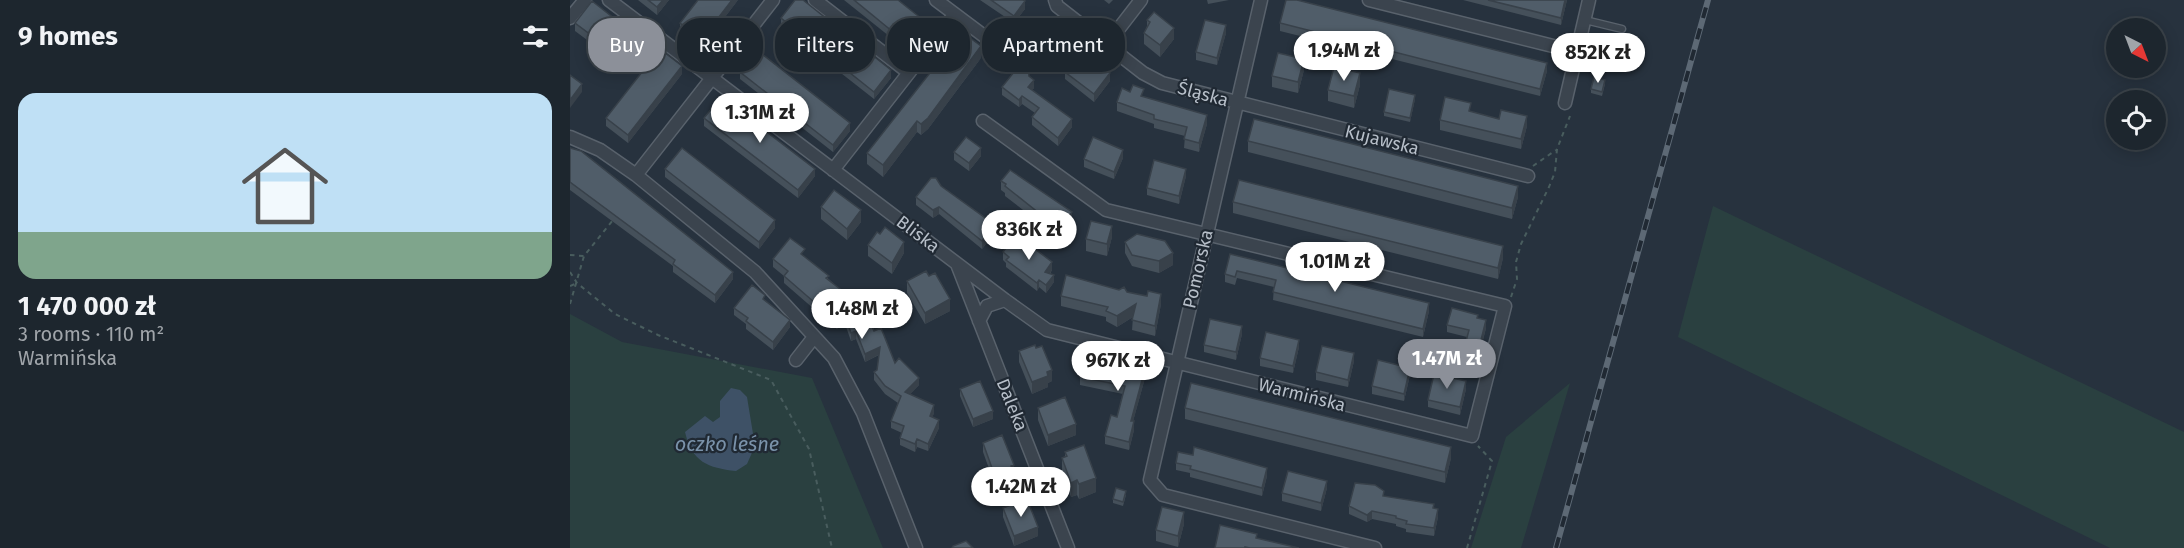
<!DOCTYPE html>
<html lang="en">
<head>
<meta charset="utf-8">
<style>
	:root { --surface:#1d262e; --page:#2a323a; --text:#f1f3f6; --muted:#a0a5aa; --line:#3b434a; --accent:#8c9099 }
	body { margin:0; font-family:"Fira Sans",sans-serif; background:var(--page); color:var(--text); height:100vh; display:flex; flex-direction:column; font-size:22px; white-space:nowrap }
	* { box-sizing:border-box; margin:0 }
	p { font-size:20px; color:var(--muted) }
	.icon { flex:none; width:33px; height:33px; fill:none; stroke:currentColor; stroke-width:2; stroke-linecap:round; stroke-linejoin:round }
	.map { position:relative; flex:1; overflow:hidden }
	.side { display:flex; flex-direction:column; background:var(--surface); width:570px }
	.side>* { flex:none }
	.banner { position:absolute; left:18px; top:18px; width:570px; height:54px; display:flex; gap:12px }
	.needle { width:39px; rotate:138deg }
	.buttons { position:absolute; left:1536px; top:18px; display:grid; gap:12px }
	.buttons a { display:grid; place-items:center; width:60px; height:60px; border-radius:50%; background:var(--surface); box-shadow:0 3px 15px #0003,0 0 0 2px var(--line); font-size:30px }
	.price { position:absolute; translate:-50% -51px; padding:0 14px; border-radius:21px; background:#fff; color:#222; font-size:20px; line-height:39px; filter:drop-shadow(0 2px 3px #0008) }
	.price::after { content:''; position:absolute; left:50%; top:36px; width:18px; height:14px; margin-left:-9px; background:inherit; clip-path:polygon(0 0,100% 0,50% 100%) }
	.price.current { background:var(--accent); color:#fff }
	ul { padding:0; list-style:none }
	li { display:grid; align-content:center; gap:12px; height:318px; padding:0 18px }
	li+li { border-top:2px solid var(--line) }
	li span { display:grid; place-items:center; height:186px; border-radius:18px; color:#555 }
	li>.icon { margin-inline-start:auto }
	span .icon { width:108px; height:108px; fill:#fffc; stroke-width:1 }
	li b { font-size:26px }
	h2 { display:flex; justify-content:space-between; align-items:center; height:72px; padding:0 18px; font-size:26px }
	.pill { padding:0 21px; border-radius:24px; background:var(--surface); box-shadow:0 3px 15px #0003,0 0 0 2px var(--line); font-size:21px; line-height:54px }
	.pill.current { background:var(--accent); color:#fff }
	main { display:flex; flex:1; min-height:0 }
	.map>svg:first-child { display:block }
</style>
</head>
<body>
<main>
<section class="side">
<h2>9 homes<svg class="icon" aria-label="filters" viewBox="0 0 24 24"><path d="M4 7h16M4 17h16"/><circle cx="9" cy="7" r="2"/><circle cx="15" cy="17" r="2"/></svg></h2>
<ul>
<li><span style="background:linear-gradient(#bfe0f5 75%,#7fa58c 0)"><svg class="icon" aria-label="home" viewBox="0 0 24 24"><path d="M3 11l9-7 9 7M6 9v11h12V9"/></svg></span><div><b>1 470 000 zł</b><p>3 rooms · 110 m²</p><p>Warmińska</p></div></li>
</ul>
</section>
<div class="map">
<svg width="1614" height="548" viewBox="0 0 1614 548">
	<rect width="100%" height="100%" fill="#27323e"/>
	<!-- green -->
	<path fill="#2a4040" d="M1143,206L1614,432V548H1540L1108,337Z
		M0,314L52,342L242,378L313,548H0Z
		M1000,383L951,548H901L936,437Z"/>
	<!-- water -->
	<path fill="#3e5166" d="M161,388L170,390L177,397L185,446L177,464L166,471C138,468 122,462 115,432L135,416L143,422L150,417V401Z"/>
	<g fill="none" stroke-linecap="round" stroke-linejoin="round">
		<!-- service casing -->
		<g stroke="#59626c" stroke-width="9">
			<path id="service" d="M1015,20L1052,29"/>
		</g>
		<!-- minor casing -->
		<g stroke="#59626c" stroke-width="15">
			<path id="minor" d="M39,0L435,300L477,330L902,436L935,306L536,210L413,121
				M245,0L338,72
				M366,0L434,51
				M485,0L487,6L573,73L592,83L958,176
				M691,0L580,480L593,495L805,548
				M799,0L1007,52
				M0,18L15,0
				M537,44L571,0
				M995,103L1019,0
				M0,137L30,150L66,175L185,272L264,358L293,413L346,548
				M263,170L384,15
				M66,175L203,0
				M387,264L498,548
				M409,321L417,306L435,300
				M226,360L244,337"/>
		</g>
		<!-- path -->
		<path stroke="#495d5e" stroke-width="2" stroke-dasharray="4.5 4.5" stroke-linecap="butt" d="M963,166L986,150
			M0,255L14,256L43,220
			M0,272L7,283L45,314L88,335L201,380L239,449L262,548
			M0,286L7,283
			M941,297L947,279L946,262L951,244L979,187L985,172L987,149L1000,116
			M0,304L14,256
			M897,548L922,461L908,446"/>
		<!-- service -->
		<use href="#service" stroke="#3b444e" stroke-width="6"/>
		<!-- minor -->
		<use href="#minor" stroke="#3b444e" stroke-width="12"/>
		<!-- rail casing -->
		<g stroke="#5d6975" stroke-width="6">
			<path id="rail" d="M986,548L1138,0"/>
		</g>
		<!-- rail -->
		<use href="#rail" stroke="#202933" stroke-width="4" stroke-dasharray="11" stroke-linecap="butt"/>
	</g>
	<!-- wall -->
	<path fill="#45505a" d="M68,0H99L87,15Z
		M168,0L132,47L110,31V23Z
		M274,0H328L357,31L339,52Z
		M410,0H453L455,9L444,23Z
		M534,0H543L539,4Z
		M637,0H659L638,4Z
		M893,0H997L991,25Z
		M211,18L321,78L304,99L211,26Z
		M577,20L604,39L590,57L574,44V33L577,26Z
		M5,23L64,41L48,63L5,31Z
		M710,23L977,71L970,96L710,31Z
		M656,33L647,65L626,60V52Z
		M460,40L508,55L534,68L540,81L524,102L495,79V74L477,60L473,65L462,57L463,49L460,47Z
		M411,58L358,129L351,135L347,132L313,177L297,164V153Z
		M734,70L728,93L702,87V76Z
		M170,72L280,131L263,152L170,79Z
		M112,74L58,143L36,126V118Z
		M1035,84L1032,96L1021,93V89Z
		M790,85L784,108L758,101V90Z
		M432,87L464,88L462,90L502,127L488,146L462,125V117L465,113L452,104L449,107L432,95Z
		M574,97L637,124L629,152L614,148L615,136L584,128V124L547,111V102Z
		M845,99L840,122L814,116V112Z
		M901,112L957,126L951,149L870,130V120Z
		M134,118L245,176L228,198L134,126Z
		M678,141L948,197L942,219L678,152Z
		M0,148L163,279L145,303L103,272V266L0,190Z
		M384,152L411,156L399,171L384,160Z
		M553,158L544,179L514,167V159Z
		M95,169L205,228L189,249L95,177Z
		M616,176L609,204L577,195V188Z
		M431,181L502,222L489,238L435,196V193L431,190Z
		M371,186L425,233L412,249L369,214L363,218L346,205V197Z
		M663,202L933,258L928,279L663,213Z
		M251,207L291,222L277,240L251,219Z
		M310,234L334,253L322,274L298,256V245Z
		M542,237L537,256L516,251V239Z
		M555,242L603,265L589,273L562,266L555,253Z
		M433,252L482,270L480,274L484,282L476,293L469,287L467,291L436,267V263L433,260Z
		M660,254L859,311L853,337L703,300L704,287L667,278L665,285L655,282V274Z
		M235,257L292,310L325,363L349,385L340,394L364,413L362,418L369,428L358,451L347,447L345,452L330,445V438L332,433L321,428V421L328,403L315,394L304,380V372L307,370L309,355L295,362L286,339L281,341L274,321L267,329L214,283V276L203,267V259Z
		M337,281L380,311L355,324L337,293Z
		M557,292L591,304L585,336L562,330L563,317L547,327L536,321V317L491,306V296Z
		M195,301L220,327L203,350L176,329V324L164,315V308Z
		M877,325L916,328L908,360L894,356V349L897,337L877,332Z
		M672,334L666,360L634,352V345Z
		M729,347L723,373L690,366V358Z
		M449,351L482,381L478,383V387L462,394L449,362Z
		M784,361L778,387L746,380V372Z
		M840,375L834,401L802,394V386Z
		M510,377L575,378L563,421L564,430L559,450L535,444V436L547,417L553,394L510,385Z
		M390,389L423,419L403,427L390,396Z
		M896,389L890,415L858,407V400Z
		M468,408L506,435L478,446L468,420Z
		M615,408L881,458L875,483L615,419Z
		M413,443L444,474V485L427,491L413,452Z
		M495,452L526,492L509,499L507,495L501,497L492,473V458L495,457Z
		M606,463L697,476L692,496L620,477V473L606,470Z
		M757,488L751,511L712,501V493Z
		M556,495L553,506L543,503V499Z
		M814,496L864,508L868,517L864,536L836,532V529L826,526V524L802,519L797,522L779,514V506Z
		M433,508L468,536L444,546L433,517Z
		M614,524L608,547L586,541V530Z"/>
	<!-- shaded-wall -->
	<path fill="#38414a" d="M93,0H99L87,15V7Z
		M162,0H168L132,47V39Z
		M995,0H997L991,25V18Z
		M455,1V9L444,23V16Z
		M357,23V31L339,52V45Z
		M656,25V33L647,65V58Z
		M604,28V39L590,57V45Z
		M64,34V41L48,63V55Z
		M411,46V58L358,129L351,135V124Z
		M477,52V60L473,65V57Z
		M734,59V70L728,93V82Z
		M977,63V71L970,96V89Z
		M112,66V74L58,143V135Z
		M321,70V78L304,99V92Z
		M540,73V81L524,102V94Z
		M790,73V85L784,108V96Z
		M464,80V88L458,95V87Z
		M12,84V92L0,108V100Z
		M845,95V99L840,122V118Z
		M452,96V104L449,107V100Z
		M637,115V124L629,152V143Z
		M957,116V126L951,149V139Z
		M502,119V127L488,146V138Z
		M347,121V132L313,177V165Z
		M280,123V131L263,152V145Z
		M411,148V156L399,171V163Z
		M553,150V158L544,179V172Z
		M245,169V176L228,198V190Z
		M616,169V176L609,204V196Z
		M948,186V197L942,219V208Z
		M369,207V214L363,218V210Z
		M291,210V222L277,240V229Z
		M502,212V222L489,238V229Z
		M205,220V228L189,249V242Z
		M425,225V233L412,249V241Z
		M542,226V237L537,256V244Z
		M334,242V253L322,274V263Z
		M933,246V258L928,279V268Z
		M603,253V265L589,273V261Z
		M482,262V270L475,280V272Z
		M163,272V279L145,303V295Z
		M484,275V282L476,293V285Z
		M469,280V287L467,291V283Z
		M591,294V304L585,336V326Z
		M380,299V311L355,324V313Z
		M859,303V311L853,337V329Z
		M566,304V315L547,327V316Z
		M274,313V321L267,329V322Z
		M220,320V327L203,350V342Z
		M916,320V328L908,360V352Z
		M672,326V334L666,360V352Z
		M286,331V339L281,341V333Z
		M729,340V347L723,373V366Z
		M310,347V354L295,362V354Z
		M784,353V361L778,387V380Z
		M840,368V375L834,401V394Z
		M575,369V378L561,429V421Z
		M482,370V381L478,383V387L462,394V382L477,372Z
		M349,378V385L335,400V392Z
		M896,381V389L890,415V407Z
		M364,405V413L360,424V416Z
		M423,411V419L403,427V419Z
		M369,420V428L358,451V444Z
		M564,421V430L559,450V442Z
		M506,424V435L478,446V435Z
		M347,439V447L345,452V444Z
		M881,447V458L875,483V472Z
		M444,465V474L441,475V466Z
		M697,468V476L692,496V488Z
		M444,475V485L427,491V482Z
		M526,478V492L509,499V484Z
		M507,480V495L501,497V483Z
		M757,481V488L751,511V503Z
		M868,509V517L864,536V528Z
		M802,511V519L797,522V515Z
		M614,512V524L608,547V536Z
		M468,527V536L444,546V536Z"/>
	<!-- building -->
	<path fill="#505d69" stroke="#38414a" stroke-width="1.5" d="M78,0H93L87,7Z
		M128,0H162L132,39L110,23Z
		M225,0H233L321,70L304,92L211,18Z
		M284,0H328L357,23L339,45Z
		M421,0H453L455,1L444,16Z
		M716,0H727L977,63L970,89L710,23Z
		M918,0H995L991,18Z
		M22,1L64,34L48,55L5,23Z
		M584,12L604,28L590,45L574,33L580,22L577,20Z
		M635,20L656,25L647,58L626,52Z
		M471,27L508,55L511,51L520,58L522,55L534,63L531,66L540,73L524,94L495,72L498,68L477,52L473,57L462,49L466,44L460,40Z
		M392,32L411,46L358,118L351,124L347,121L313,165L297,153Z
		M90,49L112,66L58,135L36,118Z
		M187,50L280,123L263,145L170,72Z
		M708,53L734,59L728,82L702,76Z
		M458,66L459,76L464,80L458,87L502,119L488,138L462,117L469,108L452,96L449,100L432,87L448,67Z
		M764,67L790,73L784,96L758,90Z
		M0,75L12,84L0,100Z
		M1024,77L1035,80L1032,92L1021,89Z
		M563,85L574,89L571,96L637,115L629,143L614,139L617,127L584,119V115L547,102L552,88L560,92Z
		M819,89L845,95L840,118L814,112Z
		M151,97L245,169L228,190L134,118Z
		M875,97L901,103L899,111L929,119L931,110L957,116L951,139L870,120Z
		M684,119L948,186L942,208L678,141Z
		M396,137L411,148L399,163L384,152Z
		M523,137L553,150L544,172L514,159Z
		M0,148L11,151L163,272L145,295L103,264L105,260L0,182Z
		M112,148L205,220L189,242L95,169Z
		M584,160L616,169L609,196L577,188Z
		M440,170L502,212L489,229L435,186L436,184L431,181Z
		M361,178H366L371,186L425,225L412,241L369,207L363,210L346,197Z
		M669,180L933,246L928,268L663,202Z
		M264,190L291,210L277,229L251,207Z
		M521,221L542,226L537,244L516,239Z
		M315,227L334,242L322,263L298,245L307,232L310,234Z
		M567,234L595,241L603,253L589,261L562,255L555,242Z
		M220,238L235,249L231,254L259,276L256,278L292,306L286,313L294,309L304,331L311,328L325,363L329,358L349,378L335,392L364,405L360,416L369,420L358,444L347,439L345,444L330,438L334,426L321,421L331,396L315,386L304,372L307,370L310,347L295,354L286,331L281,333L274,313L267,322L214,276L218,271L203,259Z
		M452,239L482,262L475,272L484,275L476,285L469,280L467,283L436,260L439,257L433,252L442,240L448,245Z
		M660,254L859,303L853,329L703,292L706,280L667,271L665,277L655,274Z
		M356,271L359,276L365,273L380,299L355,313L337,281Z
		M496,275L549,290L554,287L557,292L577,296L578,291L591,294L585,326L562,320L566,304L547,316L536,311L538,307L491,296Z
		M182,285L195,295L193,299L220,320L203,342L176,321L178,318L164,308Z
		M882,308L908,315L907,318L916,320L908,352L894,349L899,330L877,325Z
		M640,319L672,326L666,352L634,345Z
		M696,332L729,340L723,366L690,358Z
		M465,345L466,348L472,346L482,370L477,372L478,376L462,382L449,351Z
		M752,346L784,353L778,380L746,372Z
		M515,358L528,361L529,358L575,369L561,421H564L559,442L535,436L541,415L547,417L555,386L510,377Z
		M808,360L840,368L834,394L802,386Z
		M864,374L896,381L890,407L858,400Z
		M410,381L423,411L403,419L390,389Z
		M621,383L881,447L875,472L615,408Z
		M495,397L506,424L478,435L468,408Z
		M432,435L444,465L441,466L444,475L427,482L413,443Z
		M514,445L526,478L509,484L507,480L501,483L492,458L497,456L495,452Z
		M624,447L697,468L692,488L620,469L621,466L606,463L608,452L623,455Z
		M718,471L757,481L751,503L712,493Z
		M785,483L805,485L814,491L813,496L864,504L863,508L868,509L864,528L836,524L837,521L826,518V516L802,511L797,515L779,506Z
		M546,488L556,491L553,502L543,499Z
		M457,499L468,527L444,536L433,508Z
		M592,507L614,512L608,536L586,530Z
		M650,525L687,534L686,538L729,548H680L675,547V548H645Z
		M396,541L403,548H382L383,546Z"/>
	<g text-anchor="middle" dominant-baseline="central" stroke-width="4.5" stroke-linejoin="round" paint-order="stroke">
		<!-- street labels -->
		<g font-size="18" fill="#b7bfc9" stroke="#202933">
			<text transform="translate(633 94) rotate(15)">Śląska</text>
			<text transform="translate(812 140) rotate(14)">Kujawska</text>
			<text transform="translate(348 234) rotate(37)">Bliska</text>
			<text transform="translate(628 269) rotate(-77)">Pomorska</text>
			<text transform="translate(732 395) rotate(14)">Warmińska</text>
			<text transform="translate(442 405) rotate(68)">Daleka</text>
		</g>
		<!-- water labels -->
		<g font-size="20" font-style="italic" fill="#7a92aa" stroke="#202933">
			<text x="157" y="444">oczko leśne</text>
		</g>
	</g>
</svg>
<div class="buttons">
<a><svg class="needle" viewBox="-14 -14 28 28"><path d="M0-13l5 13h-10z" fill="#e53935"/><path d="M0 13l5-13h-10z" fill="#a0a5aa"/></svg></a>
<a><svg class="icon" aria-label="locate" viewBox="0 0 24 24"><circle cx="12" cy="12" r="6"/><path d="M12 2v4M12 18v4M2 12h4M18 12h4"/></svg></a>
</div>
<b class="price" style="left:774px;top:82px">1.94M zł</b>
<b class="price" style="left:1028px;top:84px">852K zł</b>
<b class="price" style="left:190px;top:144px">1.31M zł</b>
<b class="price" style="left:459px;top:261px">836K zł</b>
<b class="price" style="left:765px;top:293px">1.01M zł</b>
<b class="price" style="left:292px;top:340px">1.48M zł</b>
<b class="price current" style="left:877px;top:390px">1.47M zł</b>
<b class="price" style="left:548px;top:392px">967K zł</b>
<b class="price" style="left:451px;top:518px">1.42M zł</b>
<div class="banner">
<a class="pill current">Buy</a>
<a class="pill">Rent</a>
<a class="pill">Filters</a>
<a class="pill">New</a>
<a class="pill">Apartment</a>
</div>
</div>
</main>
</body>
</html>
